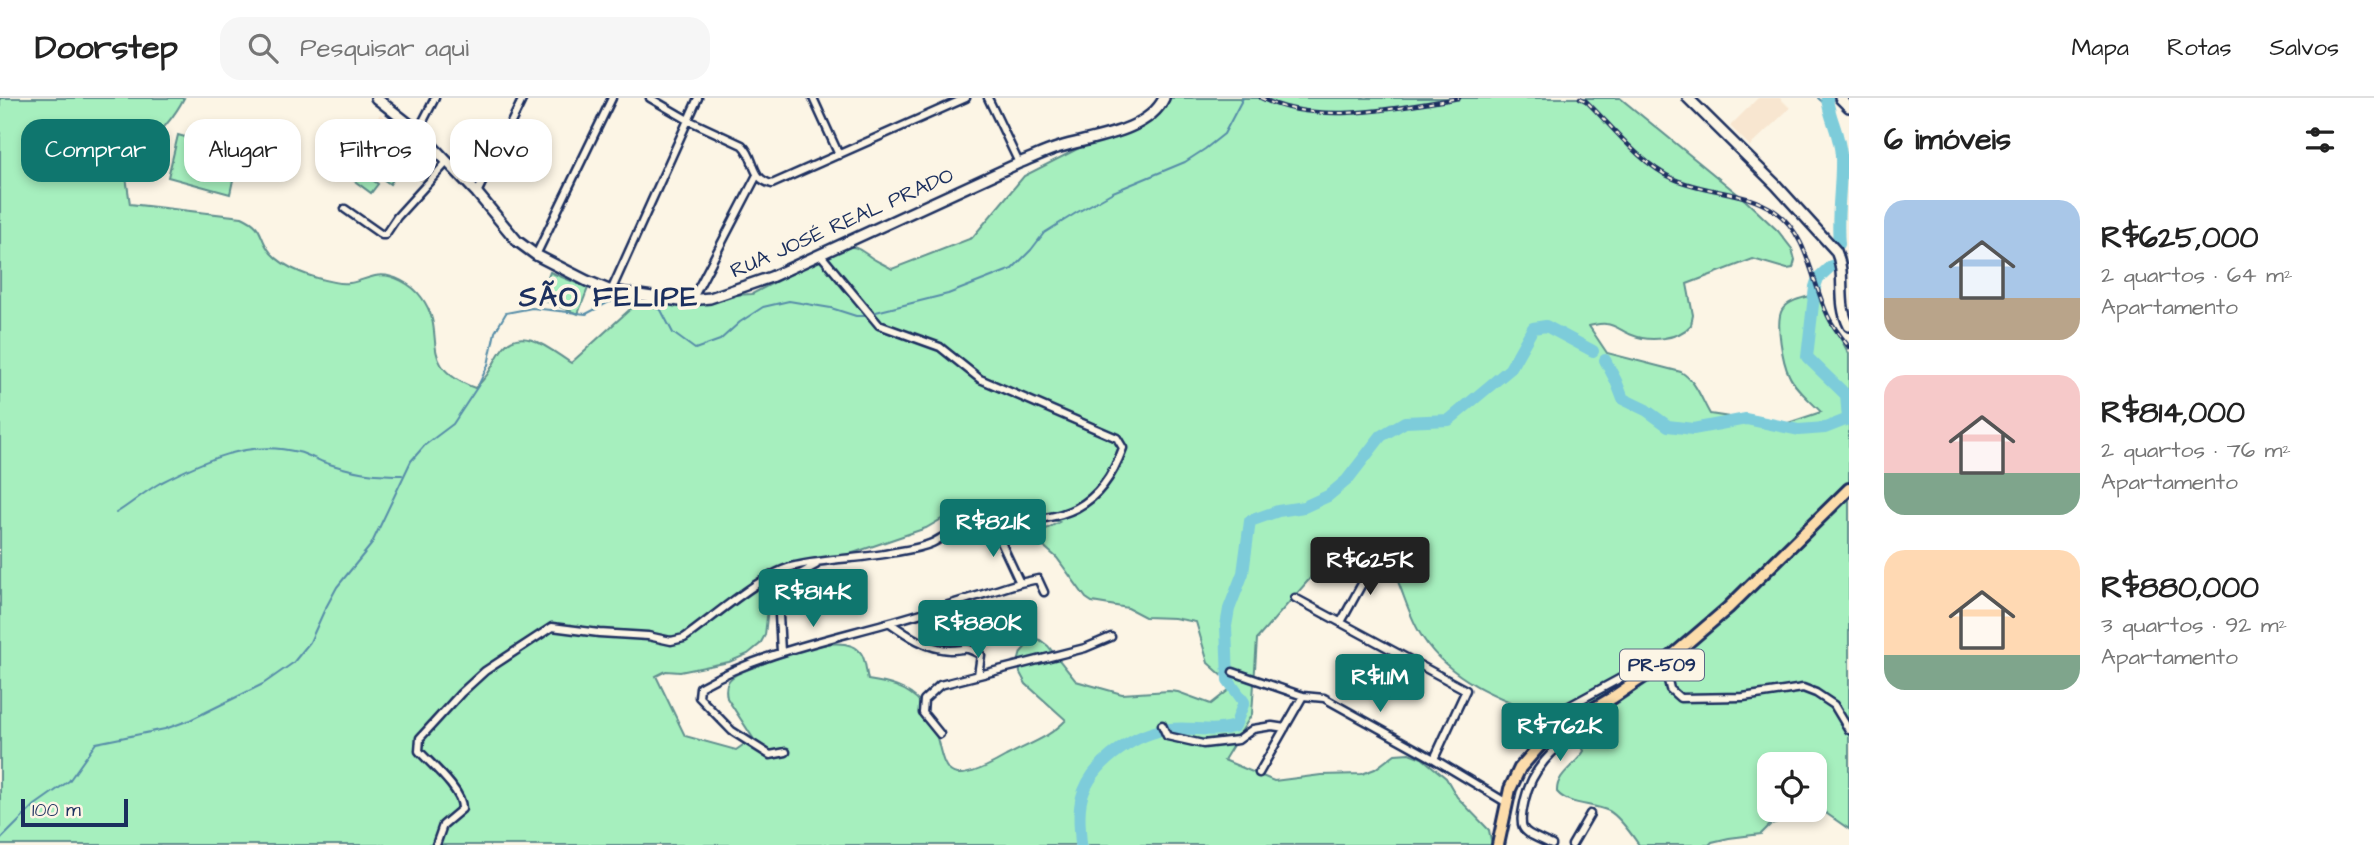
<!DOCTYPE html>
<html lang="pt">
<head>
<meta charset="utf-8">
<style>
	:root { --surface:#fff; --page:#f6f6f6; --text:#222; --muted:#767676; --line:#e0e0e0; --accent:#0f766e }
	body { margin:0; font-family:"Architects Daughter",sans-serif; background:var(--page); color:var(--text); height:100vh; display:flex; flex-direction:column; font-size:26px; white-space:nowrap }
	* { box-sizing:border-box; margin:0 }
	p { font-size:23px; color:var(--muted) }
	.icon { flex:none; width:38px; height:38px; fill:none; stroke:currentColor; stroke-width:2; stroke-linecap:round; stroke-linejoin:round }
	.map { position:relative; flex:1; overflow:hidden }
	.details { display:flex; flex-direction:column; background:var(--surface); width:525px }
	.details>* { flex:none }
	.top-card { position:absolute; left:21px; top:21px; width:665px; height:63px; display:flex; gap:14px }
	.fabs { position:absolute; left:1757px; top:654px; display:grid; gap:14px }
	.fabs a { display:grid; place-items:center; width:70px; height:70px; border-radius:14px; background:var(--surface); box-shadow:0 4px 10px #0003; font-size:35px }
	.scale { position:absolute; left:21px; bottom:18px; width:107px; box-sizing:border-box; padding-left:7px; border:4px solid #1b2f5e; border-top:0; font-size:19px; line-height:24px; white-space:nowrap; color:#1b2f5e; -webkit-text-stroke:5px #fcf5e5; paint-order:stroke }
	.price { position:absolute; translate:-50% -60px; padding:0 16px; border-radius:7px; background:var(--accent); color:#fff; font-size:23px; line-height:46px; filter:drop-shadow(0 2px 4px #0008) }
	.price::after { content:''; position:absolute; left:50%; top:42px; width:21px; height:16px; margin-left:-10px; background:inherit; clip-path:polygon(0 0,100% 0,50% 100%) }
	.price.on { background:#222; color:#fff }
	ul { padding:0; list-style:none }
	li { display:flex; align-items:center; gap:21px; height:175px; padding:0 35px }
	li span { display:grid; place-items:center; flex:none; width:196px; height:140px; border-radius:21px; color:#555 }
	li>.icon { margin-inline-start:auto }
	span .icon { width:84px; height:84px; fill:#fffc; stroke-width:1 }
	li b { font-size:30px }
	h2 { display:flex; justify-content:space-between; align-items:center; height:84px; padding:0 35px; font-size:30px }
	.tag { padding:0 24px; border-radius:21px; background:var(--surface); box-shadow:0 4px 10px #0003; font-size:24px; line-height:63px }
	.tag.on { background:var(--accent); color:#fff }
	header { display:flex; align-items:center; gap:42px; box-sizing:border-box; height:98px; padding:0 35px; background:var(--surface); border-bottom:2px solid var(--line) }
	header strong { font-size:33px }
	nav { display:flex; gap:38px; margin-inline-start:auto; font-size:24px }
	.search { width:490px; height:63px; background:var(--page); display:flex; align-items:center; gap:18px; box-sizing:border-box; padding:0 24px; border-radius:21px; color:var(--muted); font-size:26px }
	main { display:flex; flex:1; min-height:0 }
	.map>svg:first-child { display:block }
</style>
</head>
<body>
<header>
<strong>Doorstep</strong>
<div class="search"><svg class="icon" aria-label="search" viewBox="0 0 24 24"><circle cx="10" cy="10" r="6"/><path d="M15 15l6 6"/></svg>Pesquisar aqui</div>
<nav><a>Mapa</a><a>Rotas</a><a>Salvos</a></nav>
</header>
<main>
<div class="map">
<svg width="1849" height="747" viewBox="0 0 1849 747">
	<rect width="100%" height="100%" fill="#fcf5e5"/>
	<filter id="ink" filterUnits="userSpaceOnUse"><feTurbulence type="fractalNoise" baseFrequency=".0143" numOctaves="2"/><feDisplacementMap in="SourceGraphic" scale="14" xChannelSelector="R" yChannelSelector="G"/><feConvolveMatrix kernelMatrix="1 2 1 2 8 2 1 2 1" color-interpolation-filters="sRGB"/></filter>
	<g filter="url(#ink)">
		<!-- built -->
		<path fill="#f8e6d0" d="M1758,0H1780L1790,10L1750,48L1730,28Z
			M380,16L417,47L392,85L382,80L371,95L352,81L362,65L352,57L359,47L364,34L375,24Z"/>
		<!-- green -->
		<path fill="#a6efbe" stroke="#608f8e" stroke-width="2" fill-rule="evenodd" d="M0,0H184C170,28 145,48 125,72L130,106L242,119C266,130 257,138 271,155C285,171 313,180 334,184C352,188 358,182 375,178C391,174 413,187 422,200C449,237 414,267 475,290C492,275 492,265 503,250C522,225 553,254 571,265L637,205L652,202L752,196L841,150C856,146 860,152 872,160C878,164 886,167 892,171L972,140L1024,78L1154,12L1160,0H1620L1745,102L1778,133L1792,151L1795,162L1793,170L1787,171L1753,161L1687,186L1693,217L1691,227C1678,242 1649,244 1632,237C1623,234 1616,227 1606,226C1601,225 1595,227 1589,228L1607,255L1681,274C1697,284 1701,301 1710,316L1782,327L1821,314C1811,303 1795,291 1789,277C1783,265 1775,224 1782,212C1788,203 1801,200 1811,198L1820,203L1849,256V731L1820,711L1771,726L1761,736L1729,740L1712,744L1709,747H1639C1632,737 1620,719 1609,713C1592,705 1569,708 1557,694C1556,676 1575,668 1584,653L1574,629C1521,607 1456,591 1423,540C1411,523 1405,500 1397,481L1328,460L1257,541L1252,616L1224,662L1274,683L1321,677L1362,676L1375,671L1395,656L1409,655L1422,660L1446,680L1457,699L1489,732L1492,747H0ZM952,415L974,420L1041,418L1059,424L1039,435L1040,445L1057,460L1086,500L1092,504L1128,510L1145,519L1174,520L1196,524L1208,565L1234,588L1211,606L1178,594L1169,593L1122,596L1076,583L1048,548L1040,542L1036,541L1028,546L1021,554L1019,561L1020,575L1026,586L1066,622C1049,640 1028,646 1006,658C922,707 954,646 921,605C907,589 888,585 868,582C866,574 866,562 861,555C844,531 778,559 757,568C748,572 734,575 728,584C725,589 726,595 727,600L753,640L736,652L685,638L656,578L666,573L680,574L729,564L748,556L760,546L765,537L771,483L926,430ZM1769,667H1815V712H1769Z
			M178,37L239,54L230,96L168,79Z
			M376,61L396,77L390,86L369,71Z
			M359,72L378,86L371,95L352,81Z
			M550,174L588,190L578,216L540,201Z"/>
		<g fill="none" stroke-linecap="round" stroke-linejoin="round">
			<!-- stream -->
			<path stroke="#568da8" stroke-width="2" d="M1818,0L1827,8
				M876,214L948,196L1012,171L1031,152L1044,135L1076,115L1113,94L1185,64L1205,51L1224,36L1243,0
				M116,415C131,406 144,394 160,385C203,363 248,341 298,354C307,356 315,361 323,364C350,373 373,378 402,377
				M0,742L35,707L69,683L96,645L165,631L190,622L263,586L293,565L310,544L324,513L337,489L371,447L411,363L425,347L453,326L478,288L488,267L495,234L506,215L532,210L586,216L609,204L636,201L661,212L673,235L695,251L720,242L740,224L763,209L789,203L831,210L856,218H867"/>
			<!-- river -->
			<path stroke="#7dccda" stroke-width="12" d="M1827,0C1829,20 1840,36 1841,58C1842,87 1836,117 1839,146
				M1605,262L1616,283L1623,301L1646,312L1668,328L1693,331L1746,321L1799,332L1825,330L1848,321L1846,297L1807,259L1815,189L1818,180L1831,168
				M1081,747C1080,729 1077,710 1084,693C1096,662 1138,634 1170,631C1192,628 1213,636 1235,628L1244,604L1228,582L1226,528L1229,511L1243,475L1250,423L1278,413L1304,409L1328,398L1347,382L1381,338L1405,324L1449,322L1510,271L1533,230L1546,228L1593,253"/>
			<!-- street casing -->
			<g stroke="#1b2f5e" stroke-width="11">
				<path id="street" d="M650,0L688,22L742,47C757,61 749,80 772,86L966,0
					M813,0L839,57
					M988,0L1019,65
					M418,33L435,0
					M477,95L523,0
					M345,111L382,137H385L397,119L447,64
					M536,157L612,0
					M611,193L698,0
					M692,202L757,77
					M992,425L1020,485
					M1295,500L1466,592L1434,661
					M1341,524L1375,462
					M890,525C907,537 927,551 950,552C967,552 963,547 981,557L978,577
					M781,554L778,498L782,486L816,467
					M1664,565L1670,591L1680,600L1743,599L1803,590L1816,595L1834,607L1849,632
					M1233,574L1303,598L1324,600L1434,661L1507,705
					M1162,627L1167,638L1203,646L1238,642L1253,631L1272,628L1285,630
					M940,636L923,615L924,602L940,587L1085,550L1111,539
					M1522,642L1549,619L1630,575L1645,576
					M786,654L770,657L732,633L699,599L700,589C758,556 823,543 887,525C931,513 976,498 1020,485L1038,481L1044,494
					M1259,675L1303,598
					M436,747L443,727L462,711C463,693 432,667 419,653L420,640L461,595L485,573L552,529L599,535L648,538L671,543L684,540C713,520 762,475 795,468C828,460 863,461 895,454C907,452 921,450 932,445C941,441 950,433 960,431C1032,415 1091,438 1123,350L1117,340L980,281L940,249L879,227L820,156
					M1552,747C1522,732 1517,736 1525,701C1532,671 1553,651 1577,634C1593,623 1604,621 1611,602
					M1572,747L1590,716"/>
			</g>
			<!-- secondary casing -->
			<g stroke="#1b2f5e" stroke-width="14">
				<path id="secondary" d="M376,0L418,33L477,95L517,143L536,157L587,183L611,193L680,203L710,200L771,179L1019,65C1032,60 1046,53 1060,49C1092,39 1148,34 1164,0
					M1688,0L1776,87L1836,153C1847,177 1836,204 1849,228
					M1840,0L1849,9"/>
			</g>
			<!-- primary casing -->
			<g stroke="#1b2f5e" stroke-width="16">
				<path id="primary" d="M1498,747L1510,691L1520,670L1549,637L1612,600L1664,565L1728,510L1849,391"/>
			</g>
			<!-- street -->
			<use href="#street" stroke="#fcf5e5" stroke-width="6"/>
			<!-- secondary -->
			<use href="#secondary" stroke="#fcf5e5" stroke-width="9"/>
			<!-- primary -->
			<use href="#primary" stroke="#fcdcab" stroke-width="10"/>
			<!-- rail casing -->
			<g stroke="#1b2f5e" stroke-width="4.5">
				<path id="rail" d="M1261,0C1316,28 1399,10 1459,0
					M1580,0L1586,3C1613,29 1639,65 1674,81C1706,95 1747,93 1776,114C1808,137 1812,185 1828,218C1833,229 1841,239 1849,249"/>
			</g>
			<!-- rail -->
			<use href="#rail" stroke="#fcf5e5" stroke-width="2" stroke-dasharray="5" stroke-linecap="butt"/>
		</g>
	</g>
	<g text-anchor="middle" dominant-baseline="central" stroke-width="7" stroke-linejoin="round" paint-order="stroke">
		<!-- shield labels -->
		<rect fill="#fcf5e5" stroke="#5e6a86" stroke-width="2" x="1620" y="551.5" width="84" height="31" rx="5"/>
		<g font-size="19" font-weight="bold" fill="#1b2f5e">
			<text x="1662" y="567">PR-509</text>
		</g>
		<!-- street labels -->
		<g font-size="21" fill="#1b2f5e" stroke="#fcf5e5">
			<text transform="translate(842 125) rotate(-24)">RUA JOSÉ REAL PRADO</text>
		</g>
		<!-- district labels -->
		<g font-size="28" font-weight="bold" letter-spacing="2" fill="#1b2f5e" stroke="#fcf5e5">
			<text x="609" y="199">SÃO FELIPE</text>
		</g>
	</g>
</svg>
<div class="fabs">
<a><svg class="icon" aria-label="locate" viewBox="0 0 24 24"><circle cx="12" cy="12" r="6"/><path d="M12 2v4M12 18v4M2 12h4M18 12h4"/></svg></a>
</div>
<div class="scale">100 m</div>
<b class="price" style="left:993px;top:461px">R$821K</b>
<b class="price on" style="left:1370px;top:499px">R$625K</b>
<b class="price" style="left:813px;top:531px">R$814K</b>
<b class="price" style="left:978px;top:562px">R$880K</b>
<b class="price" style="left:1380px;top:616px">R$1.1M</b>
<b class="price" style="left:1560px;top:665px">R$762K</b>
<div class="top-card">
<a class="tag on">Comprar</a>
<a class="tag">Alugar</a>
<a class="tag">Filtros</a>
<a class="tag">Novo</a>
</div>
</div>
<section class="details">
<h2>6 imóveis<svg class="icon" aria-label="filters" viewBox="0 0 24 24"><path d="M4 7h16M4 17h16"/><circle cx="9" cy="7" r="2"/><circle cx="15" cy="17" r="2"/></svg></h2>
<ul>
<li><span style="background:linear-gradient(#a9c7e8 70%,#b9a48a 0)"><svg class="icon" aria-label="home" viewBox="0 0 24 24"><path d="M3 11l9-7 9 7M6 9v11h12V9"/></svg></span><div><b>R$625,000</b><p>2 quartos · 64 m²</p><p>Apartamento</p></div></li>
<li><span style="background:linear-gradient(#f6c9c9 70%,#7fa58c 0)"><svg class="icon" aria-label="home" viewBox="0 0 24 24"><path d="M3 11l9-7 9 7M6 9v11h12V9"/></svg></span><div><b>R$814,000</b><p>2 quartos · 76 m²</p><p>Apartamento</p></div></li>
<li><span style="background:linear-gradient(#ffd9b3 75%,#7fa58c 0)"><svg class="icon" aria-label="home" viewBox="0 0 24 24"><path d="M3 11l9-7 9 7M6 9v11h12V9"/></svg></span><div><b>R$880,000</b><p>3 quartos · 92 m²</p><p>Apartamento</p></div></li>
</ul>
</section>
</main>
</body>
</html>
